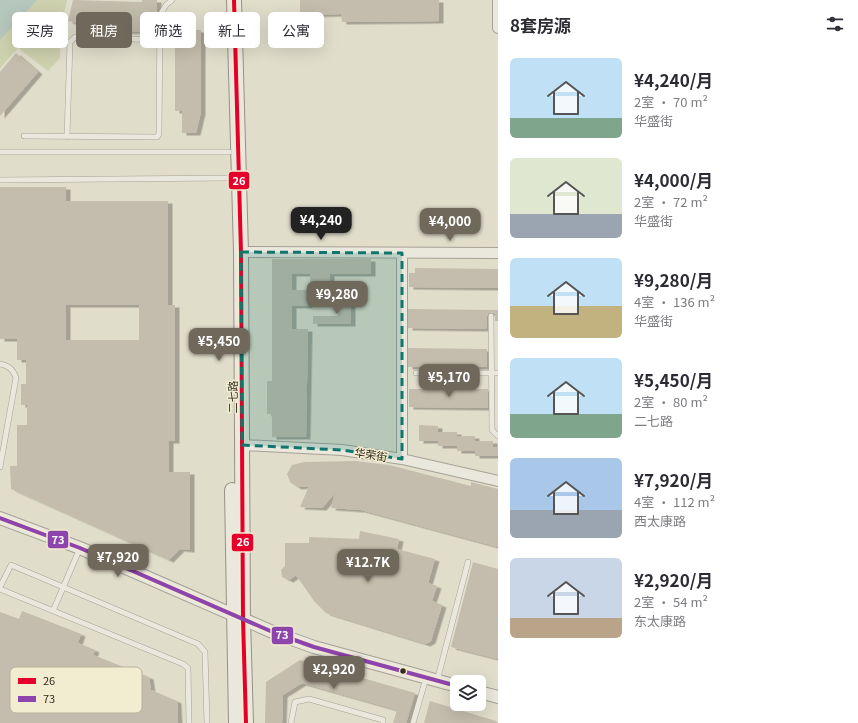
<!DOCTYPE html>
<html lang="zh">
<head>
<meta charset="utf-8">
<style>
	:root { --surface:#fff; --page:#f7f7f7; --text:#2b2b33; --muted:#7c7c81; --accent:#70695b }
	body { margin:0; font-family:Georgia,"Noto Sans SC",serif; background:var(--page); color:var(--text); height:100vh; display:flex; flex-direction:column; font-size:15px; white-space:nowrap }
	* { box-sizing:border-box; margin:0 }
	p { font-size:13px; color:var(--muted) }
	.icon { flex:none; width:22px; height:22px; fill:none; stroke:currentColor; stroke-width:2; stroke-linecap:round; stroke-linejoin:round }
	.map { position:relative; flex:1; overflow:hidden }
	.drawer { display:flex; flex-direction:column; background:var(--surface); width:360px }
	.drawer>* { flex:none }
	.top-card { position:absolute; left:12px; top:12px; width:380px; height:36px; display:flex; gap:8px }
	.buttons { position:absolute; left:450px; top:675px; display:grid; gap:8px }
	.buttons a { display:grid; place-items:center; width:36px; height:36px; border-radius:6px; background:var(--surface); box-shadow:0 4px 16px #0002; font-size:20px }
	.price { position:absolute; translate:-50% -34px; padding:0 9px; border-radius:8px; background:var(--accent); color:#fff; font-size:13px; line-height:26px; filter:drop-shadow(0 1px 2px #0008) }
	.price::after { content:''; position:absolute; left:50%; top:24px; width:12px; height:9px; margin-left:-6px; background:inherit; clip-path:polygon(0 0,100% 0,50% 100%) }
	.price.current { background:#222; color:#fff }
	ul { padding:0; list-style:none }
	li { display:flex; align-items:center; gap:12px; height:100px; padding:0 12px }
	li span { display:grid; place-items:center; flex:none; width:112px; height:80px; border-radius:6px; color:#555 }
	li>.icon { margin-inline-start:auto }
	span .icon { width:48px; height:48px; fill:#fffc; stroke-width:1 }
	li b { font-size:17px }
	h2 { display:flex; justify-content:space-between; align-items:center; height:48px; padding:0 12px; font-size:17px }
	.chip { padding:0 14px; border-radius:6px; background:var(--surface); box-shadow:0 4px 16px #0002; font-size:14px; line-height:36px }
	.chip.current { background:var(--accent); color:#fff }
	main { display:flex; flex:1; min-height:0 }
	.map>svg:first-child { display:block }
</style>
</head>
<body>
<main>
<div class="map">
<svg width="498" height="723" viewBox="0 0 498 723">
	<defs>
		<filter id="shadow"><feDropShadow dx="4.5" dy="2.5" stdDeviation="0" flood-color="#0004"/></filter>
	</defs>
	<rect width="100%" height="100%" fill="#e1ddcb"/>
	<!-- green -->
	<path fill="#cdd1ae" d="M0,0H67L61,28L60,58L48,71L18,48L0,68Z"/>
	<!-- water -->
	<path fill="#b6c7be" d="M0,0H37L0,40Z"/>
	<!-- building -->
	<path fill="#c4bcac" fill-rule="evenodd" filter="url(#shadow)" d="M73,0L142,2V0H157L156,32L105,31V29L68,21Z
		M300,0H439V21L342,22L341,14L300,15Z
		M175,30H201V112L196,133H182V111H175Z
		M16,53L38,72L0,116V72Z
		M0,187H66V201H168V305H175V441H169V472H190V550L180,549L169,560L11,489L10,466H17V425H27V405H21V384H26V360H17V339H0ZM66,305H139V340H66Z
		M272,259H371V274H330V295H310V274H292V290H308V306H292V329H308L306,437H272V414H267V381H272Z
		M415,268L498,269V288L409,287V273H415Z
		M338,300H351V324H313V316H338Z
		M408,309L498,310V321H495V314L491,312L487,316L486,329L408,328Z
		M408,348L487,349V367H408Z
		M409,389H488V408L409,407Z
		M419,425L438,426V432H457V436H475V441H493V447H498V456H475V451H457V446H438V441H419Z
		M355,461L389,465L471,486V482L498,489V547L361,510L331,508L335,493L322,508L300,507L309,486L297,487L290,482L287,474L292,465L304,462Z
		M360,531L399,539L397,549L435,559L428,583L437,586L432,601L442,605L431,641L426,644L326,613L314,601L296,575L289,580L282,577L281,570L285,566V543H309V537L359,539Z
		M473,562L498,569V659L451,647Z
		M22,611L81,634L78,643L95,650L93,655L149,677L151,690L177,701L178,723H0V612L19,619Z
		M300,660L415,693L406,723H393L397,710L302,683L283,695L282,723H265L266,682Z
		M430,701L496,721V723H424Z"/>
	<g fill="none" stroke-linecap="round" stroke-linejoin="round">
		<!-- service casing -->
		<g stroke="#a6a195" stroke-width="6">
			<path id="service" d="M24,136L157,137L159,134L160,15L166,5L172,0
				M67,137L70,42L75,37L160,40
				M0,152H229
				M0,180L229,178
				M491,316L492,430L498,436
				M0,364C9,366 13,369 16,378L0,467
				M416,373H498
				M0,587L11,565L198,644L205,652L207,723
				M0,589L183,664L188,668L189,723
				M53,611L80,548
				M437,681L468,562
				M291,723L295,702L309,699L383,720V723
				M413,723L426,678"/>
		</g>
		<!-- minor casing -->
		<g stroke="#a6a195" stroke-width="12">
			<path id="minor" d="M498,0V28
				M241,252L498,253
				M242,445L342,450L402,459L498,481
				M402,459V253"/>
		</g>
		<!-- tertiary casing -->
		<g stroke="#a6a195" stroke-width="14">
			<path id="tertiary" d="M0,518L80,548L275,633L314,647L457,686
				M479,692L498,697"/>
		</g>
		<!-- secondary casing -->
		<g stroke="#969184" stroke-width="16">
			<path id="secondary" d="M234,0L241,252L243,619L246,723
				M232,490L236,723"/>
		</g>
		<!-- service -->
		<use href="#service" stroke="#eae7dc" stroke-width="5"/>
		<!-- minor -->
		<use href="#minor" stroke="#eae7dc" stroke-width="10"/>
		<!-- tertiary -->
		<use href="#tertiary" stroke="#eae7dc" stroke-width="12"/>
		<!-- secondary -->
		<use href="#secondary" stroke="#eae7dc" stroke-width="14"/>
		<!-- bus-1 casing -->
		<g stroke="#f2ecd1" stroke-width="7">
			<path id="bus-1" d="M234,0L241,252L243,619L246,723"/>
		</g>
		<!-- bus-2 casing -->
		<g stroke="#f2ecd1" stroke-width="7">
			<path id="bus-2" d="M0,518L80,548L275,633L314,647L457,686"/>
		</g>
		<!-- bus-1 -->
		<use href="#bus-1" stroke="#e4002b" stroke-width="4"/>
		<!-- bus-2 -->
		<use href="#bus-2" stroke="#8e44ad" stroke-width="4"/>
	</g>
	<!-- marked area -->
	<path fill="#0f766e" fill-opacity="0.2" stroke="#0f766e" stroke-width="3" stroke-dasharray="8 5" stroke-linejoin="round" d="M241,252L402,253V459L342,450L242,445Z"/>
	<!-- markers -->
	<circle fill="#332b1e" stroke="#f2ecd1" stroke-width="1.5" cx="403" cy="671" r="3.5"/>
	<g text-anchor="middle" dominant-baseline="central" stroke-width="3" stroke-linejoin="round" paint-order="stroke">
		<!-- street labels -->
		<g font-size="11" fill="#332b1e" stroke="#f2ecd1">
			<text transform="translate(232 397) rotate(-90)">二七路</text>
			<text transform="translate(371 454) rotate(9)">华荣街</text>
		</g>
	</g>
	<!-- legend -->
	<rect x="10" y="667" width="132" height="46" rx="6" fill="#f2ecd1" stroke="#b9b29b" stroke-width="1"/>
	<rect x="18" y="678" width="18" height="6" fill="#e4002b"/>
	<rect x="18" y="696" width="18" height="6" fill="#8e44ad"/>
	<g font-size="11" fill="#332b1e">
		<text x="43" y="685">26</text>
		<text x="43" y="703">73</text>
	</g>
	<g stroke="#f2ecd1" stroke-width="1.5">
		<rect x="228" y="171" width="22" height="19" rx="4" fill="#e4002b"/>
		<rect x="47" y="530" width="22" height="19" rx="4" fill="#8e44ad"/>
		<rect x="231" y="533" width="23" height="19" rx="4" fill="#e4002b"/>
		<rect x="271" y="626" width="23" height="19" rx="4" fill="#8e44ad"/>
	</g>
	<g font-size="11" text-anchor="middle" font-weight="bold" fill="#fff">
		<text x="239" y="185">26</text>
		<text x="58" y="544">73</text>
		<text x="243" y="546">26</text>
		<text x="282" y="639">73</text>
	</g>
</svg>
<div class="buttons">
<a><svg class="icon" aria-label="layers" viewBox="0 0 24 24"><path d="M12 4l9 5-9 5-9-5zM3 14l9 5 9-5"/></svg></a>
</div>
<b class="price current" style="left:321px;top:241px">¥4,240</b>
<b class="price" style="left:450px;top:242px">¥4,000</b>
<b class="price" style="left:337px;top:315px">¥9,280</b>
<b class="price" style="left:219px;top:362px">¥5,450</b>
<b class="price" style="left:449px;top:398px">¥5,170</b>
<b class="price" style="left:118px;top:578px">¥7,920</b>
<b class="price" style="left:368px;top:583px">¥12.7K</b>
<b class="price" style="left:334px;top:690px">¥2,920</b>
<div class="top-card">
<a class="chip">买房</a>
<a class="chip current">租房</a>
<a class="chip">筛选</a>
<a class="chip">新上</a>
<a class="chip">公寓</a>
</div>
</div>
<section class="drawer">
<h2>8套房源<svg class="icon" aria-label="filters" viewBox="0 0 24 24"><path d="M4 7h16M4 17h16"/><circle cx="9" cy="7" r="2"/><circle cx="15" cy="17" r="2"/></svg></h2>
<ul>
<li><span style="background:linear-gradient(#bfe0f5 75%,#7fa58c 0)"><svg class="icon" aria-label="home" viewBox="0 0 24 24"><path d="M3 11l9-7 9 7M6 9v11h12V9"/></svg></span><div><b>¥4,240/月</b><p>2室 · 70 m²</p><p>华盛街</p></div></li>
<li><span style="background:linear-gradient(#dfe7d0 70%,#9aa5b1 0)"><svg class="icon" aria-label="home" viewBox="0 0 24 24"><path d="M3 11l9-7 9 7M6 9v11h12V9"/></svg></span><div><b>¥4,000/月</b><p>2室 · 72 m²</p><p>华盛街</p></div></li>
<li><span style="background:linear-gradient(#bfe0f5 60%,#c2b280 0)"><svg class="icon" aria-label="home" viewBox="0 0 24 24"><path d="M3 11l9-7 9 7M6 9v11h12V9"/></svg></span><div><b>¥9,280/月</b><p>4室 · 136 m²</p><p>华盛街</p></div></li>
<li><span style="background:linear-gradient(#bfe0f5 70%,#7fa58c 0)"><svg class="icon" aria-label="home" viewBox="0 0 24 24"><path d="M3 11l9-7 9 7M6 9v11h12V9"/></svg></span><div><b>¥5,450/月</b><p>2室 · 80 m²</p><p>二七路</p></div></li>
<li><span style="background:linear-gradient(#a9c7e8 65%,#9aa5b1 0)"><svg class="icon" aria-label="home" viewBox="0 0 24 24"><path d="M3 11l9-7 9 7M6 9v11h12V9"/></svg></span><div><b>¥7,920/月</b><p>4室 · 112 m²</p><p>西太康路</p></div></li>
<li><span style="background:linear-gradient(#c9d6e8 75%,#b9a48a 0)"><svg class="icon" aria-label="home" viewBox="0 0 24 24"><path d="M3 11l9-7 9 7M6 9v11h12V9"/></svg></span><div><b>¥2,920/月</b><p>2室 · 54 m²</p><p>东太康路</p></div></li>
</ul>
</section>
</main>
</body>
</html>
